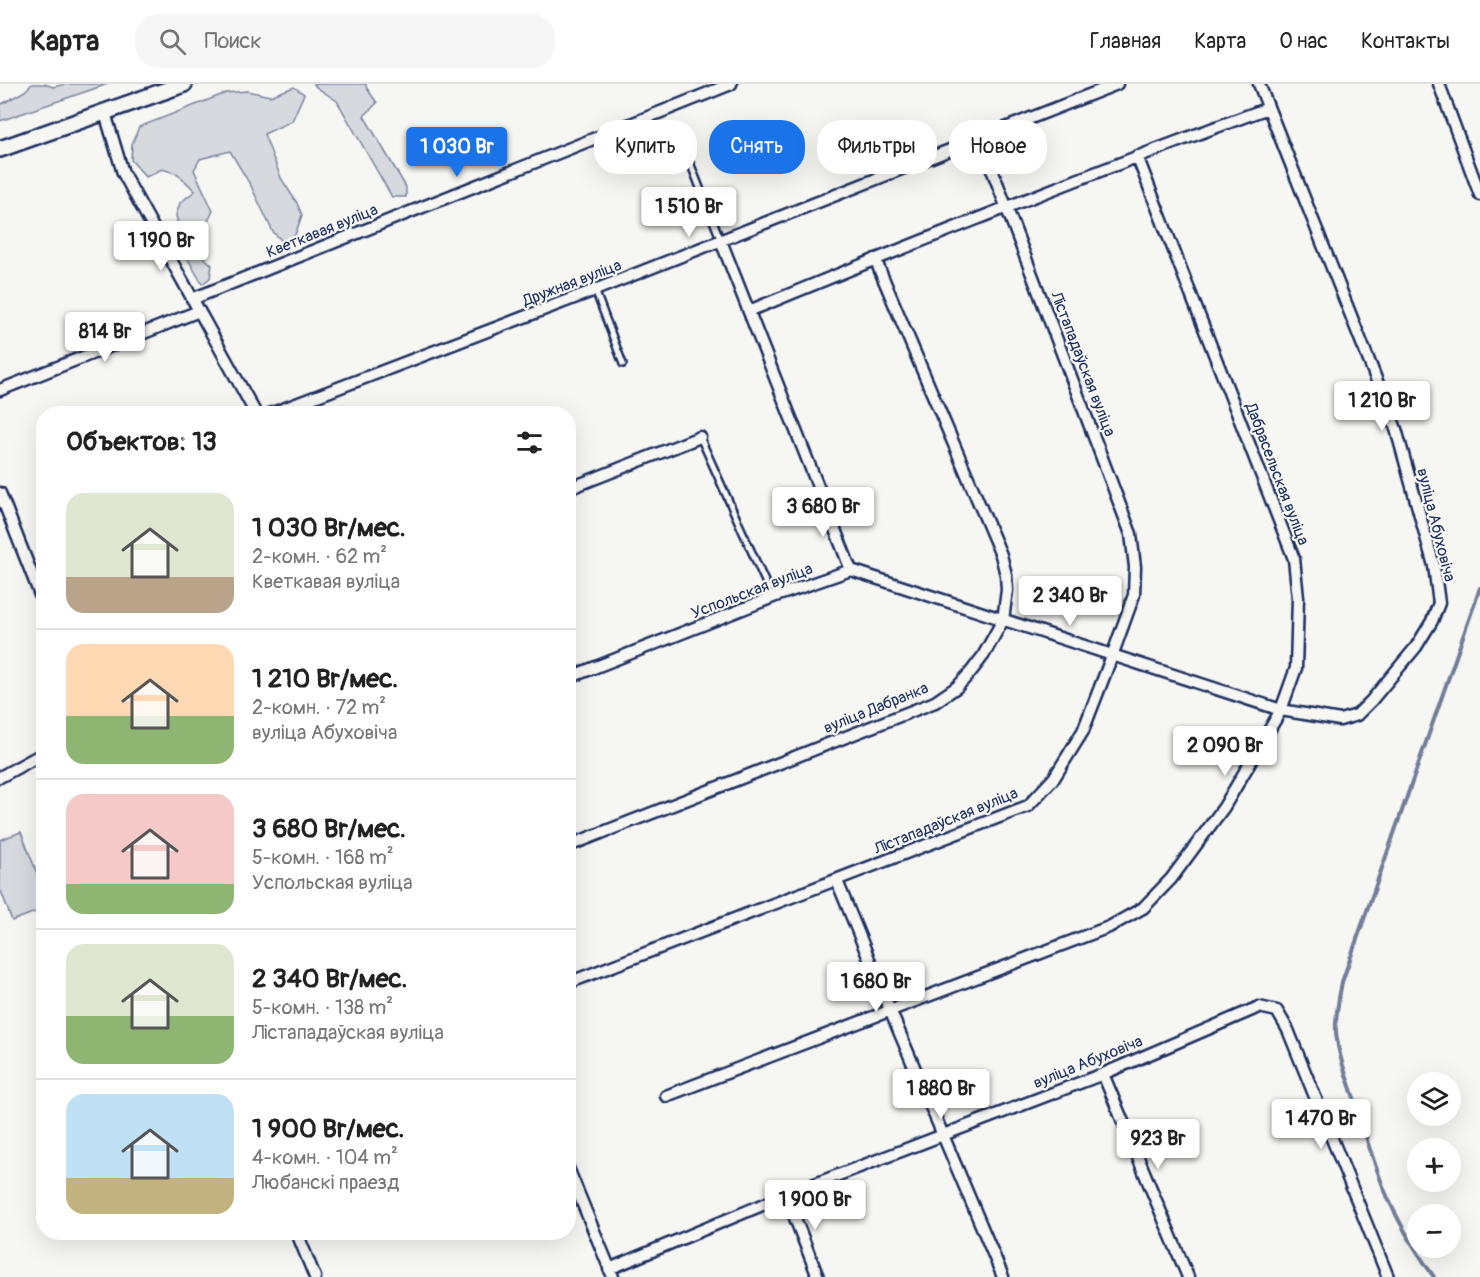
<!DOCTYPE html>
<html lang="ru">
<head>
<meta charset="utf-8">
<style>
	:root { --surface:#fff; --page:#f6f6f6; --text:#222; --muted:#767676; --line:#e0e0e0; --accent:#1a73e8 }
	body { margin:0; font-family:Pangolin,sans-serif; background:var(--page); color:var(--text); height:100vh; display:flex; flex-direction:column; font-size:22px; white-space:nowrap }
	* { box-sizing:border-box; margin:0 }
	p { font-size:20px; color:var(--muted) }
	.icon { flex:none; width:33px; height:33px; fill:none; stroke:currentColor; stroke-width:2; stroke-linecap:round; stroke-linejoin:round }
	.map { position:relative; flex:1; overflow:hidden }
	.panel { position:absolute; left:36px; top:322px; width:540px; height:834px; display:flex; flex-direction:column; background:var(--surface); border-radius:24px; box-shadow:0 6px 24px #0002 }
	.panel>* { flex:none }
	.guide { position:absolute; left:594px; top:36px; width:570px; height:54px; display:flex; gap:12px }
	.tools { position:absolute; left:1407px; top:988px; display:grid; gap:12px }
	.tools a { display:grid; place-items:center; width:54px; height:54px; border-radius:50%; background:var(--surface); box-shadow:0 6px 24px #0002; font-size:30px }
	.price { position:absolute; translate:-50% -51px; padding:0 14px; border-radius:6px; background:#fff; color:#222; font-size:20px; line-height:39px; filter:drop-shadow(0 2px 3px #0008) }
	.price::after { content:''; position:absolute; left:50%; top:36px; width:18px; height:14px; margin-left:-9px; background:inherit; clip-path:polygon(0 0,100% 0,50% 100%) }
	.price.on { background:var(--accent); color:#fff }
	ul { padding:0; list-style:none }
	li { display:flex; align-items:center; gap:18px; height:150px; padding:0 30px }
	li+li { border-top:2px solid var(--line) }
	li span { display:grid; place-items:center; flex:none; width:168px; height:120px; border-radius:18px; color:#555 }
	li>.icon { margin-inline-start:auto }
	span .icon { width:72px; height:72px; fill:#fffc; stroke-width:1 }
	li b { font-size:26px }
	h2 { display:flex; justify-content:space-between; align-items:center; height:72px; padding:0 30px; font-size:26px }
	.tag { padding:0 21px; border-radius:24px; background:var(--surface); box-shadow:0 6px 24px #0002; font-size:21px; line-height:54px }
	.tag.on { background:var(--accent); color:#fff }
	header { display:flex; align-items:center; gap:36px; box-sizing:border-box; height:84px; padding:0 30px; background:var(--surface); border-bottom:2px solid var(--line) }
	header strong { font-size:28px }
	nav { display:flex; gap:33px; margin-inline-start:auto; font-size:21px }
	.search { width:420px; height:54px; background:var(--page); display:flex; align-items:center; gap:15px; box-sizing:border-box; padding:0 21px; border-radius:24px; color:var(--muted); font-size:22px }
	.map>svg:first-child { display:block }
</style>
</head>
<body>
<header>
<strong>Карта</strong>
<div class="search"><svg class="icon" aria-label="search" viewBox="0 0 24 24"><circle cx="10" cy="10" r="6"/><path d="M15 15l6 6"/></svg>Поиск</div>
<nav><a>Главная</a><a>Карта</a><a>О нас</a><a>Контакты</a></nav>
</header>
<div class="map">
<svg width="1480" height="1193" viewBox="0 0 1480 1193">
	<rect width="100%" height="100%" fill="#f6f6f2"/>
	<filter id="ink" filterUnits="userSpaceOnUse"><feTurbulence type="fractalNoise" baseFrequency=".0167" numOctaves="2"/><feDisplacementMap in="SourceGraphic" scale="12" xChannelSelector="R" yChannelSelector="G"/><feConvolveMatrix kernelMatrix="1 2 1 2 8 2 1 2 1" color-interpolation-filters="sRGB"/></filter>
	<g filter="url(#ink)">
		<!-- green -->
		<path fill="#d6d9dd" stroke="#78849e" stroke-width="1.5" d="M32,0H45L53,3L66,0H108L0,37V21L25,7Z
			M314,0H366V3L377,19L364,32L406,103V113H392L337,17L316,3Z
			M294,3L304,10L292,37L264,50L281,94L297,119L302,131L295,151L285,160L273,148L251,102L230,67L200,75L194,86L213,127L205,143L195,149L199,169L212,181L210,194L202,200L183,166L176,131L180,119L195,107L178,90L162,85L146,93L131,76L132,60L139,43L226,9L247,7L270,12Z
			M21,748L43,805V825L12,837L0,804V756Z"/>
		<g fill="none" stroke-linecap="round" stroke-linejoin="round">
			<!-- stream -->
			<path stroke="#717e99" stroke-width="4" d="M1434,1193C1415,1166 1397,1136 1384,1105C1373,1076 1363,1045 1354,1014C1347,993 1338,971 1336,948C1335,931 1339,915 1342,898L1480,504"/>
			<!-- lane casing -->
			<g stroke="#1b2f5e" stroke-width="10">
				<path id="lane" d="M687,71L721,157
					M595,206L623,280
					M700,353L772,513"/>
			</g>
			<!-- street casing -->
			<g stroke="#1b2f5e" stroke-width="15">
				<path id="street" d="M1439,0L1480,111
					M105,29L123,89L256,330
					M192,215L731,0
					M749,227C921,156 1093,88 1268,24
					M0,306L199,227
					M270,330L595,206L1117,0
					M568,405L700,353
					M0,409L44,521
					M851,486L1281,626L1340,636L1357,631L1371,617L1416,563L1432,537L1439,519L1434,482L1396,345L1259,0
					M568,594L773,513L851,486L721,157
					M0,693L44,669
					M568,762L935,618L957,603L970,589L983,572L1003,536L1007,506L1006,491L1001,471L875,175
					M837,797L890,926L1003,1193
					M568,899L1028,722L1054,694L1083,647L1112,572L1134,511L1135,483L1131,450L980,54
					M1103,990L1188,1193
					M666,1012L1109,843L1143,824L1171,795L1224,723L1281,626L1296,584L1298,514L1294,475L1137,72
					M568,1084L613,1193
					M786,1111L818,1193
					M297,1149L315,1193
					M609,1185L786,1111L1103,990L1259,923L1277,927L1288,946L1388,1193"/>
			</g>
			<!-- secondary casing -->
			<g stroke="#1b2f5e" stroke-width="20">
				<path id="secondary" d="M0,65L184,0"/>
			</g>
			<!-- lane -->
			<use href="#lane" stroke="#f6f6f2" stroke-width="5"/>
			<!-- street -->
			<use href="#street" stroke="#f6f6f2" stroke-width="10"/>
			<!-- secondary -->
			<use href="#secondary" stroke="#f6f6f2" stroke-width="15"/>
		</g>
	</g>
	<g text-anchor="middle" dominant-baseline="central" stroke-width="4.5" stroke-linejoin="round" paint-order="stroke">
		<!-- street labels -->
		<g font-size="16" fill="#1b2f5e" stroke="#f6f6f2">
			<text transform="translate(322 147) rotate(-22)">Кветкавая вуліца</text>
			<text transform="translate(572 199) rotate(-21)">Дружная вуліца</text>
			<text transform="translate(1083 280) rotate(69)">Лістападаўская вуліца</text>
			<text transform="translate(1277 390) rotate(69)">Дабрасельская вуліца</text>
			<text transform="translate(1436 441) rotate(76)">вуліца Абуховіча</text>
			<text transform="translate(752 507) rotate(-21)">Успольская вуліца</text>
			<text transform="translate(876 624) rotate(-22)">вуліца Дабранка</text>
			<text transform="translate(946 737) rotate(-22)">Лістападаўская вуліца</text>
			<text transform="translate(1088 978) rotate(-22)">вуліца Абуховіча</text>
		</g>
	</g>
</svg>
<div class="tools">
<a><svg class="icon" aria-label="layers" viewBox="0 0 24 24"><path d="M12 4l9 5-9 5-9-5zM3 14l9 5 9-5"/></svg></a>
<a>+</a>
<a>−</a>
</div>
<b class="price on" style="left:457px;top:94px">1 030 Br</b>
<b class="price" style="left:689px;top:154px">1 510 Br</b>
<b class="price" style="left:161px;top:188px">1 190 Br</b>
<b class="price" style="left:105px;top:279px">814 Br</b>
<b class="price" style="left:1382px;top:348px">1 210 Br</b>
<b class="price" style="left:823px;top:454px">3 680 Br</b>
<b class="price" style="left:1070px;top:543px">2 340 Br</b>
<b class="price" style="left:1225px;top:693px">2 090 Br</b>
<b class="price" style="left:876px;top:929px">1 680 Br</b>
<b class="price" style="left:941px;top:1036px">1 880 Br</b>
<b class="price" style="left:1321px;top:1066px">1 470 Br</b>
<b class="price" style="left:1158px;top:1086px">923 Br</b>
<b class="price" style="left:815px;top:1147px">1 900 Br</b>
<div class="guide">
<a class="tag">Купить</a>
<a class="tag on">Снять</a>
<a class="tag">Фильтры</a>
<a class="tag">Новое</a>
</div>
<section class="panel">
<h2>Объектов: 13<svg class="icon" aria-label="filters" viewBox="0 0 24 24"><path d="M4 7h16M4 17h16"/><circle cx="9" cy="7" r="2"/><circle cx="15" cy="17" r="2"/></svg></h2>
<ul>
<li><span style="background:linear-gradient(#dfe7d0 70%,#b9a48a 0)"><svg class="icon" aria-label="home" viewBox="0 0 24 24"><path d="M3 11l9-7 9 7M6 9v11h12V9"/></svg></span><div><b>1 030 Br/мес.</b><p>2-комн. · 62 m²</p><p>Кветкавая вуліца</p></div></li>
<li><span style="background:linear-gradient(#ffd9b3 60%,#8fb573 0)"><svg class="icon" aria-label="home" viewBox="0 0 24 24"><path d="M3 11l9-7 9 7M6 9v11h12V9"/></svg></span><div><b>1 210 Br/мес.</b><p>2-комн. · 72 m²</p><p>вуліца Абуховіча</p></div></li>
<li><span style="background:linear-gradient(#f6c9c9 75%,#8fb573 0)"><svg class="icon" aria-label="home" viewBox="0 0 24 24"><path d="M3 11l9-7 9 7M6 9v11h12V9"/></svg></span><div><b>3 680 Br/мес.</b><p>5-комн. · 168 m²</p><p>Успольская вуліца</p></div></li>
<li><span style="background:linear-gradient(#dfe7d0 60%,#8fb573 0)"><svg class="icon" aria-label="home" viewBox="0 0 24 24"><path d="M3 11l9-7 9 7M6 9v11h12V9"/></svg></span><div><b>2 340 Br/мес.</b><p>5-комн. · 138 m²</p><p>Лістападаўская вуліца</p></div></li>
<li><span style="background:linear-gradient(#bfe0f5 70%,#c2b280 0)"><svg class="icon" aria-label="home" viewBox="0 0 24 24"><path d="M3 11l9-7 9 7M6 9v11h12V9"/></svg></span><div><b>1 900 Br/мес.</b><p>4-комн. · 104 m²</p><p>Любанскі праезд</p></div></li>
</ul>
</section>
</div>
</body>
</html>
